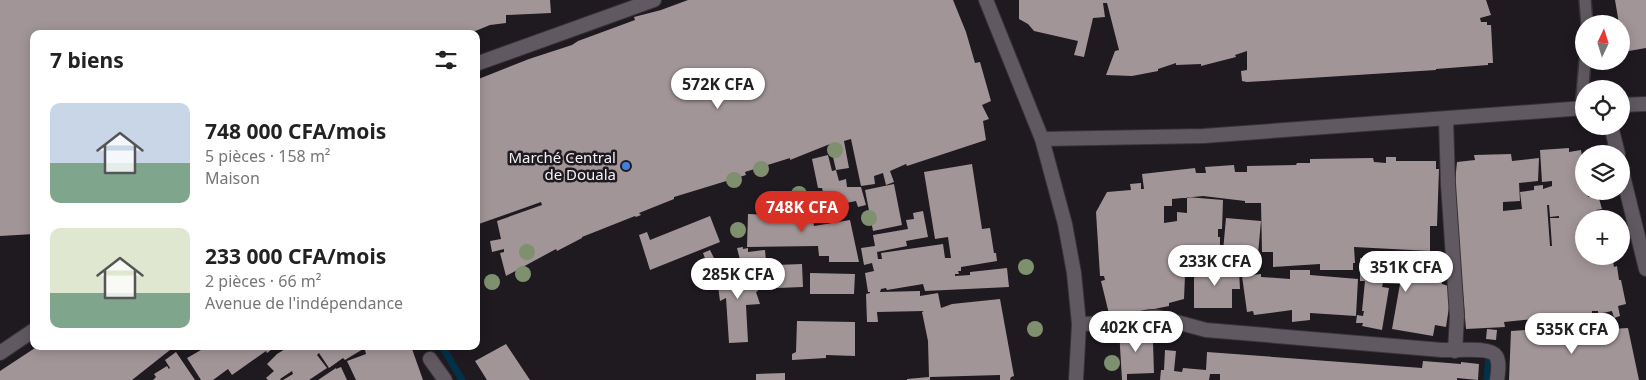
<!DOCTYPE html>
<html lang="fr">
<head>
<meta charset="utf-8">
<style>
	:root { --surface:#fff; --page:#f2f2f2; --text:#222; --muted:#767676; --accent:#d93025 }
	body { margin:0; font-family:"Noto Sans",sans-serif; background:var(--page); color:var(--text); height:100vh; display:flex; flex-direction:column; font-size:19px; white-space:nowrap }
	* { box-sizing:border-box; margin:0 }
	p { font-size:16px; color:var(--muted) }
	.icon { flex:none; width:28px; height:28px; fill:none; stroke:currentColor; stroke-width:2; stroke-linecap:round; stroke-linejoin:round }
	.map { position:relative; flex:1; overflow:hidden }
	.panel { position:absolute; left:30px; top:30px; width:450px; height:320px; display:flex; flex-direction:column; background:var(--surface); border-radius:10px; box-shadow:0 2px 12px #0003 }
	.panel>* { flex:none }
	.needle { width:32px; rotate:4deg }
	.tools { position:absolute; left:1575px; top:15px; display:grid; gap:10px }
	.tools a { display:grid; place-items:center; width:55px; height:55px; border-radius:50%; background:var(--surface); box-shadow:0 2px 12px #0003; font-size:25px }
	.price { position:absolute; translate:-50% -42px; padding:0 11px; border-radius:18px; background:#fff; color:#222; font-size:16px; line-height:32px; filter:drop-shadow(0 1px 2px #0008) }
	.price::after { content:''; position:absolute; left:50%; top:30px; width:15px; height:11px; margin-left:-8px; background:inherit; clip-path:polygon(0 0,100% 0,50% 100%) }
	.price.selected { background:var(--accent); color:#fff }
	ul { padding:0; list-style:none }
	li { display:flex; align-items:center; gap:15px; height:125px; padding:0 20px }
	li span { display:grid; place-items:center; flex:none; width:140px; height:100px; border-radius:10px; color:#555 }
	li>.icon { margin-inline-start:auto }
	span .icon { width:60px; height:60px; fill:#fffc; stroke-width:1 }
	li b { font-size:21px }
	h2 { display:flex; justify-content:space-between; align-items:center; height:60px; padding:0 20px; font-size:21px }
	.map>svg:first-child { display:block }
</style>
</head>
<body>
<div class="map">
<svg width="1646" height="380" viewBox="0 0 1646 380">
	<rect width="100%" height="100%" fill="#1f1920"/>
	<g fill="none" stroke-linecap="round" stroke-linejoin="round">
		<!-- stream -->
		<path stroke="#023249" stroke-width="7" d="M442,346L462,380
			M1486,352L1489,355L1487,380"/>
	</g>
	<!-- building -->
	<path fill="#a29598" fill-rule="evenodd" d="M0,0H550L551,13L506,15V23L490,25L468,34H34V234L0,236Z
		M688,0H953L966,32L975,63L980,62L991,101L982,105L989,119L983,121L986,140L907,166L906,164L890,171L894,182L886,185L883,173L874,176L875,184L861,186L851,139L844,141L849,168L836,170L839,181L846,179L847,187H861L866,205L858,207L856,201L841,204L843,215L818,221L815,207H817L814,196L817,195V193L823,192L822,188H818L812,159L828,155L832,171L836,170L830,144L790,160V158L745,172L746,175L674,197V199L639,213L641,215L636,217L635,216L582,237V238L557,251L556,249L506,276L500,253L504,252V249L492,252L490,241L501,239L497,221L542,205L541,202L476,225V80L529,59L572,45L578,41L635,20L634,17L661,10Z
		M1019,0H1486L1491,15L1480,18L1481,22H1487V25H1491L1493,63H1488V65L1436,69V70L1247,82L1242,81L1241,71L1247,70V51L1235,55L1236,57L1201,66V64L1176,65V63L1158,69V71L1132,76L1106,75L1115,51L1119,50L1107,3H1103L1105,17L1093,18L1084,57L1074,55L1078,41L1034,31L1028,24L1019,19Z
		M1615,0H1646V48L1623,52L1621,40V24H1619Z
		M1569,148V152L1581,150L1584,169V191H1587L1588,197L1598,195L1602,209L1596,210L1598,219H1584V256H1612L1614,267L1617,266L1619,280H1621L1626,304L1618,306L1620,316L1614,318L1612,311L1598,314V311H1592V315L1559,320L1535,323L1534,319L1504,322L1505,327L1466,329L1462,282H1459L1453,201L1457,162L1475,160L1474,155L1511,154L1512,161L1539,158L1538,181L1519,183L1520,201L1503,202V211L1522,209L1520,192L1534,190V186L1543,185V189L1552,186V181L1542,182L1540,150ZM1547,205H1549L1550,217L1559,216V218H1550L1552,246H1550Z
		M1386,157H1396V161H1436V169H1439L1437,226H1430V251L1354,247L1355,263H1353V270H1320V264L1273,267V252H1262L1261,203H1245V201L1203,196L1172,199V206H1164V223L1177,221V212L1187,213V197L1223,200L1222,229H1218V237H1220V264H1189V276H1185L1184,299L1169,303V306L1110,318L1101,281L1105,280L1104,276H1100L1096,212L1107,192L1131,190L1130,184L1141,183V189H1144L1142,174L1195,168L1196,173H1206L1205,167L1234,165L1235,172H1247V166L1296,165L1297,163H1310V159L1373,158L1374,162L1386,163Z
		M972,164L982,229L990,228L994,253H996L997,261L961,267V271H958L959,274H955V276L970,275V272L1007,268L1009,287L925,291L923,284L887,290L886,288L881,289L880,292L920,291V296L938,293L941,308L952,304L1000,299L1014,376L1011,377L1010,380H1000V375L930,377V380H907V379L929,377L928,341L922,312L924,311L877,312L878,322H867L866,294L870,293V292H868L865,273L874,271L872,263L864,265L861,248L875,246L873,235L908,229L906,220L914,219L913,213L923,211L928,237L906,241L907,246L877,252L878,259H882L881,253L943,244L945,258H951L948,237L935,239L924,172Z
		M894,184L902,225L873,231L865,190Z
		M772,202L801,203V212H812L814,226L850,220L859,262H829V256H819L818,246L747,247L748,214L772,215Z
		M710,216L720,242L650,270L639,235L647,232L650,240Z
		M1226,218L1261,221L1258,254L1223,251Z
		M743,247V249L748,248V252L765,250L766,261L750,263V259L740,260L737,248Z
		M710,250L714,258L706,261L703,253Z
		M1440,254L1442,284L1452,287L1446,327L1435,325L1433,336L1392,329L1400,284L1383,283L1382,287L1389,288L1382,330L1362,326L1363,323H1356L1357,315L1363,316L1364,311H1362L1365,281H1360V258L1393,259V256Z
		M802,264L803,287L777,288L776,265Z
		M749,265L758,291L756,292L760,304L746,305L748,342L729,343L726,298L720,301L717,278L724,277L723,270Z
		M1194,267H1232V270H1239L1240,289H1232V308H1194Z
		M1290,270H1310V275L1358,279L1356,316L1310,313V320L1292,322V310L1254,315L1253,311L1247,312L1242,276L1261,274V277L1290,279Z
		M810,273L855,274L854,294H810Z
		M797,321L855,322V356L826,355V358L792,360V354L796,352Z
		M1592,326V330L1628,328L1639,380H1509L1511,331Z
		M1145,328L1146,342H1153L1154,373L1127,374V380H1122L1119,330Z
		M1487,329L1497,330L1496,340L1486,339Z
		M506,344L530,380H487L475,361Z
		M38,346H175L132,380H0V371Z
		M208,346H276L267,353L266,351L232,375L228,369L213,380H201L187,358Z
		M290,346H368L345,360L343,358L329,368L319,353L317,355L327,368L309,380H283L293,374L292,371L280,379L281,380H268L266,378L274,371L267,364L277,354Z
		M376,346H411L423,380H356L347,361L366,354L365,350Z
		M1165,350L1176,351L1174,371L1182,372L1183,368L1206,370L1207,352L1422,368L1423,361L1461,364V362L1479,364L1478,380L1457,378V380H1220V374H1210L1209,380H1160L1161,370H1164Z
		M176,352L195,380H153L156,377L154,374L167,366L169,369L170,368L165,360Z
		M341,367L347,380H318L336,368V369Z
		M785,373V380H756V374Z"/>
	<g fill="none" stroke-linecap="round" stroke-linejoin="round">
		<!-- service casing -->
		<g stroke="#383438" stroke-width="14">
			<path id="service" d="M1585,0L1587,24
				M1581,108L1585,61"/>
		</g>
		<!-- minor casing -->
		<g stroke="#383438" stroke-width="16">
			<path id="minor" d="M1446,119L1448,184L1457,316L1455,351
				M1611,126L1618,154
				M1621,168L1646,269
				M1079,324L1121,323L1150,317H1158L1206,330L1442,350C1454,351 1490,346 1496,356C1500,362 1498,373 1497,380
				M430,359L445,380"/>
		</g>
		<!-- tertiary casing -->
		<g stroke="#383438" stroke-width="16">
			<path id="tertiary" d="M1621,105L1646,104
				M1042,139L1203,136L1584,108"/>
		</g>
		<!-- secondary casing -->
		<g stroke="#383438" stroke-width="16">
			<path id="secondary" d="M986,0L1042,139L1065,224L1074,273L1079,324L1076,380
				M476,64L654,0
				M0,353L34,330"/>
		</g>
		<!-- service -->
		<use href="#service" stroke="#615961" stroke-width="11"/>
		<!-- minor -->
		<use href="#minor" stroke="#615961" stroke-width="14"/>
		<!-- tertiary -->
		<use href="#tertiary" stroke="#615961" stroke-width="14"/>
		<!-- secondary -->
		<use href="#secondary" stroke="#615961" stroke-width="14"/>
	</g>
	<!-- trees -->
	<g fill="#7f906f">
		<circle cx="835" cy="150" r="8"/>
		<circle cx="761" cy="169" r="8"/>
		<circle cx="734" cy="180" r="8"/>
		<circle cx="799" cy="194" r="8"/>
		<circle cx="869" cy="218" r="8"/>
		<circle cx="738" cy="230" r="8"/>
		<circle cx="527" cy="252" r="8"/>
		<circle cx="1026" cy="267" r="8"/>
		<circle cx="523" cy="274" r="8"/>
		<circle cx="492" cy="282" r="8"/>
		<circle cx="1035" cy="329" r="8"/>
		<circle cx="1112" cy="363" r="8"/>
	</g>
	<!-- markers -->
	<circle fill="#3f7fe0" stroke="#1f1920" stroke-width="2" cx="626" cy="166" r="5"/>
	<g text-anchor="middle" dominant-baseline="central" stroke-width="5" stroke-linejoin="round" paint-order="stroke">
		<!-- poi labels -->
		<g font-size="15" fill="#f4f0f5" stroke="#1f1920" text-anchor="end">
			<text x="616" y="157">Marché Central<tspan x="616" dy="17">de Douala</tspan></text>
		</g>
	</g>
</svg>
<div class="tools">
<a><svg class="needle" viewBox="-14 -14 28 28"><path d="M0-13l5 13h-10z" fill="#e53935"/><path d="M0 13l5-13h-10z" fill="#767676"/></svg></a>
<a><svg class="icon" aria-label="locate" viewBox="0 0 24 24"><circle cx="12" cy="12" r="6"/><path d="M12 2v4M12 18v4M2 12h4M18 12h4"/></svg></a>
<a><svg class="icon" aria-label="layers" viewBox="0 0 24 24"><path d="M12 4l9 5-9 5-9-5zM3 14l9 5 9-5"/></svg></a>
<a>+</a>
</div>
<b class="price" style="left:718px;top:110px">572K CFA</b>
<b class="price selected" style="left:802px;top:233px">748K CFA</b>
<b class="price" style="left:1215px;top:287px">233K CFA</b>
<b class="price" style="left:1406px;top:293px">351K CFA</b>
<b class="price" style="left:738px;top:300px">285K CFA</b>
<b class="price" style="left:1136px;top:353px">402K CFA</b>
<b class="price" style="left:1572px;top:355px">535K CFA</b>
<section class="panel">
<h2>7 biens<svg class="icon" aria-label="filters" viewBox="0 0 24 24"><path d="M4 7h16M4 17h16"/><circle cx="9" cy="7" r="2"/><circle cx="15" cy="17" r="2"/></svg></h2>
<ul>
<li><span style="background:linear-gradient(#c9d6e8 60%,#7fa58c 0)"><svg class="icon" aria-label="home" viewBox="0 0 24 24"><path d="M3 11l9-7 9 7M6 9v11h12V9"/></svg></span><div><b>748 000 CFA/mois</b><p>5 pièces · 158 m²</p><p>Maison</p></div></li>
<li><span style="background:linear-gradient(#dfe7d0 65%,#7fa58c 0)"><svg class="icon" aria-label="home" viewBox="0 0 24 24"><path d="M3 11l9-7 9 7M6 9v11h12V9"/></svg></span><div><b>233 000 CFA/mois</b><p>2 pièces · 66 m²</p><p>Avenue de l'indépendance</p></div></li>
</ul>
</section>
</div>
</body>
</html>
